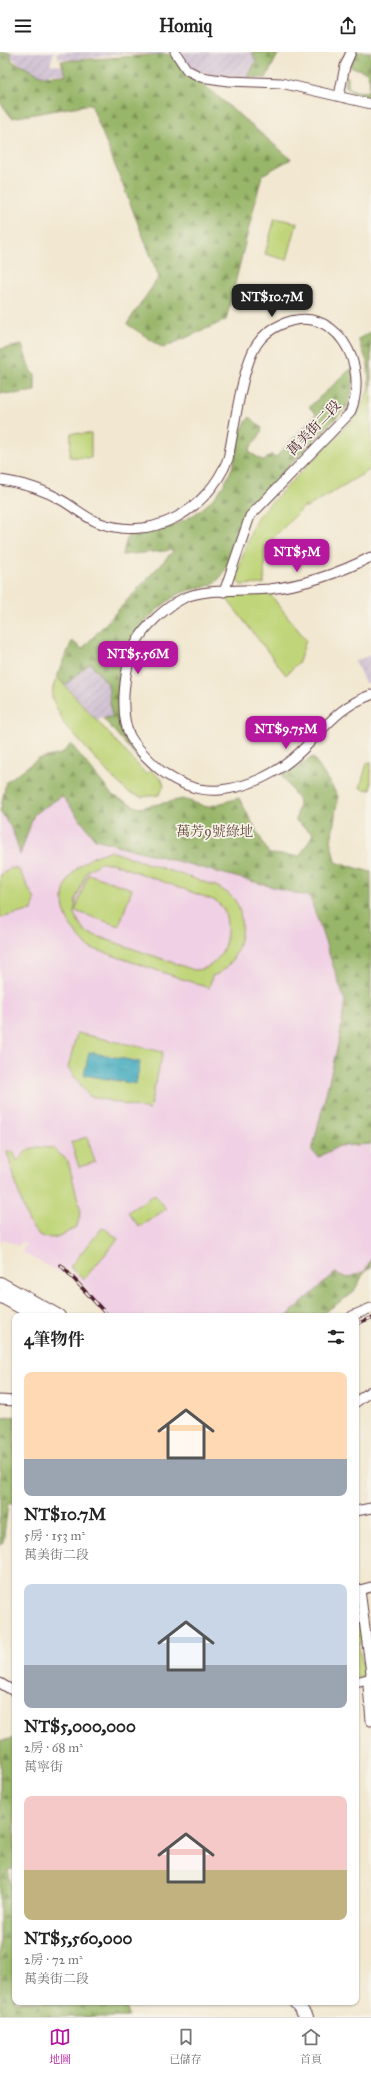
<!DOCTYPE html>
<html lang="zh-TW">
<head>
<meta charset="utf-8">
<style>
	:root { --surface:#fff; --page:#f2f2f2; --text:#222; --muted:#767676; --line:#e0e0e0; --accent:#b5179e }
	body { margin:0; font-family:"IM FELL Great Primer","Noto Serif TC",serif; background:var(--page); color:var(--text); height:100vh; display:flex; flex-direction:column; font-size:15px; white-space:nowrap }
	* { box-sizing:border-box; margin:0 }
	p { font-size:13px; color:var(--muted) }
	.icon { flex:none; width:22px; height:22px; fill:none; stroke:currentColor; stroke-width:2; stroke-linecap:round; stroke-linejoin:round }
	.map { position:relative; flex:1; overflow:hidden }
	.side { position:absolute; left:12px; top:1261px; width:347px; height:692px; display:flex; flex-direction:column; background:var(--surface); border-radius:8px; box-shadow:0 1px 3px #0004 }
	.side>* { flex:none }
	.price { position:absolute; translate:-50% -34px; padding:0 9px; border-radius:8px; background:var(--accent); color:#fff; font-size:13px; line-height:26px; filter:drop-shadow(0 1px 2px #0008) }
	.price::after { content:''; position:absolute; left:50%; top:24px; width:12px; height:9px; margin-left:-6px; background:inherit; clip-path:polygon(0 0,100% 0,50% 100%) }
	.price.on { background:#222; color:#fff }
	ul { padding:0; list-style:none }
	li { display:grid; align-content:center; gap:8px; height:212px; padding:0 12px }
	li span { display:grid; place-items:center; height:124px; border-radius:8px; color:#555 }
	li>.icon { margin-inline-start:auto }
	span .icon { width:72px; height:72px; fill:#fffc; stroke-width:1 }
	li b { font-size:17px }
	h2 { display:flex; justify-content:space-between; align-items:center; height:48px; padding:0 12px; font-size:17px }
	header { display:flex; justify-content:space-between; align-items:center; height:52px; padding:0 12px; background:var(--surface); font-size:18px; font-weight:700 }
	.dock { display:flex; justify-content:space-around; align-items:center; height:56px; border-top:1px solid var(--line); background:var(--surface); font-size:11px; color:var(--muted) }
	.dock a { display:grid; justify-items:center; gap:2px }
	.dock .on { color:var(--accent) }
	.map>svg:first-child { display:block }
</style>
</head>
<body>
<header><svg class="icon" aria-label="menu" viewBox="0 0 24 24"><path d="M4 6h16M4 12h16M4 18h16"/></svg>Homiq<svg class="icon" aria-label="share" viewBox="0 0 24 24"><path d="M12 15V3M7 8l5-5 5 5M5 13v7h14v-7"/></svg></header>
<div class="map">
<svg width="371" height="1965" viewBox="0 0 371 1965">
	<defs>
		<pattern id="industrial-furrows" width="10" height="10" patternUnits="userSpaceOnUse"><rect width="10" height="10" fill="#cebed1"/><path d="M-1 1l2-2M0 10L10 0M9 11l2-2" fill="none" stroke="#b2a3b4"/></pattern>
		<pattern id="forest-firs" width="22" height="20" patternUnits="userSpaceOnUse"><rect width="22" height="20" fill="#98b669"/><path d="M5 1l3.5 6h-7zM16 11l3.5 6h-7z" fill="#7e9357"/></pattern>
		<pattern id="water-ripples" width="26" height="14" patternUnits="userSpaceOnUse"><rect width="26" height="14" fill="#3ea9be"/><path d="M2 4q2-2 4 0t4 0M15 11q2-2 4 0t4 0" fill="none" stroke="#36899b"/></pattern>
	</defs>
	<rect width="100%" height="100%" fill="#f7f3e8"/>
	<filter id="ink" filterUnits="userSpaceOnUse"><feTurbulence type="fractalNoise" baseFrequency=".025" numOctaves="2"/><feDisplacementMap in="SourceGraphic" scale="8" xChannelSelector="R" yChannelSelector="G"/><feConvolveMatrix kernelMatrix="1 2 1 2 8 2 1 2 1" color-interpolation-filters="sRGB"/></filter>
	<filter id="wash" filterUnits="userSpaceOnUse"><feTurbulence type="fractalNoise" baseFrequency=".012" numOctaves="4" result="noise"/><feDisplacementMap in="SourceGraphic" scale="16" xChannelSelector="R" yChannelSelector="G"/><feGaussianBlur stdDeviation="0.9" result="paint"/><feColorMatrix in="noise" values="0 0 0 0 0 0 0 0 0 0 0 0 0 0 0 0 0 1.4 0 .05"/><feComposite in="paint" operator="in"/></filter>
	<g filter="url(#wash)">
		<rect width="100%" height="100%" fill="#f2e8d1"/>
		<!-- built -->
		<path fill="#f0d0e4" d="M62,744L95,787L310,845L345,949L319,1105L339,1094L371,1092V1207L353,1241L319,1264H107L98,1258L87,1239L68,1215L62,1222L22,1200L26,1192L21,1190L18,1194L4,1187L2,1190L0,1189V760L9,771L15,784L20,803L34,762Z"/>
		<!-- industrial -->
		<path fill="url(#industrial-furrows)" d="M6,0H164V2H117L72,8L58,6L57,1L54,0L50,12L65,14L64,22L50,21L47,24L39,23L23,15Z
			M182,0H252L256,9L248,25H220L195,19L189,14Z
			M371,603V631H365L355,609Z
			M89,611L108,631L112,665L101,666L98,669L65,633Z"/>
		<!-- green -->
		<path fill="#c0d579" stroke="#857a52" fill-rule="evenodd" d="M275,166L297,171L287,208L265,202Z
			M371,332V417L306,456L305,454L265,494L264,532L241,533L238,530L236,524L252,477L258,464L359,361Z
			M71,381L91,382V406L70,405Z
			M245,542H270L306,588L299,610L286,623L226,546Z
			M57,625L146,722L150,718L162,728L164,734L159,743L141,745L128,740L112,725L64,672L52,646L53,635Z
			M371,710V738L360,736L367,711Z
			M110,799L216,834C224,839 233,843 237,852C248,875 238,917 212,924L209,936L88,895C80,886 70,875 66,864C54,831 80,806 110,799ZM100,811H112L216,849C219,852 224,856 225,861C232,884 222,918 194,918L85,880L74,862L76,847L87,819Z
			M14,816L19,818L35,848L32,858L0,866V824L9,817Z
			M88,822L132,837L119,874L75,859Z
			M77,981L163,1000L149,1058L89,1044L68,1016Z
			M87,1085L95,1110L79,1115L71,1090Z
			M38,1095L53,1096L68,1109L81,1160L77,1174C39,1202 29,1176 19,1142C15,1128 11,1114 7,1100L13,1099L17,1109L29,1097Z
			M155,1142L166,1157L139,1175L128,1160Z
			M103,1175L118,1187L84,1227L70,1215Z
			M356,1551H359L364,1579L362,1591L358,1592L365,1624L356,1626Z"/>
		<!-- forest -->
		<path fill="url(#forest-firs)" stroke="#716a4a" d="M0,0H10L12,9L43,24L66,23L61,9L168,2L291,107L262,123L226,268L163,296L127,272L159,225L91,52L12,66L0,50Z
			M252,0H279L266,26L248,25L256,9Z
			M356,0H371V47L352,40L344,33L346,24L348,25V35C353,39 362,41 369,39L370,29L367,20L349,14Z
			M371,280V332L369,334L368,312L358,287Z
			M22,293L29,315L35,323V339L14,342L0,341V297Z
			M354,314L355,325L348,354L247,457C235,476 232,514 219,527C209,538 190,535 177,543C158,555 137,575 127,595C123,605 122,615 121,625C115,657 118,685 142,709L141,710L103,666L112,665L108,632L90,611L65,633L57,625L72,589L82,597L174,498L122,503L128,483C175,480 221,457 235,407C239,391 238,378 250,365L262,376C261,387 251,390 249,400L264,409L271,402L275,406L316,362L309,355Z
			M71,692L112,743L139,756L183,747L207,755L239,746L269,802L300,804L313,782L296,769L299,749L282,723L313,705L338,744L331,790L335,810L371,820V1092L339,1094L319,1105L312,1099L340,984L345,949L310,845L95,787L62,744L34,762L20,803C16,786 12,774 0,760L6,730L38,707L61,702Z
			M371,1207V1216L365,1219L353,1241L319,1264H287L335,1221L348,1226L365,1219Z
			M0,1363L4,1366L15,1364V1453L8,1451L3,1491L0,1494Z
			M15,1686V1816L8,1818L15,1849V1950H126L128,1965H0V1689Z"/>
		<!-- water -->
		<path fill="url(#water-ripples)" stroke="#446474" d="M89,1000L140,1010L136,1032L84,1023Z"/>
	</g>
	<g filter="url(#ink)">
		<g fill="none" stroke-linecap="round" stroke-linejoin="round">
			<!-- minor casing -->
			<g stroke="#633d44" stroke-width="11">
				<path id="minor" d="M175,0L187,18L201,25L228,29L281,31L371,52
					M339,44L345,14L351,0
					M0,428C23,431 43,437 63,449C75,456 85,465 97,470C152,491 207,459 228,407C234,378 242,314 257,292C263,283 271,277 280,273C335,247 371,314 350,361L250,464L224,540
					M371,505C339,521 305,533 269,537C246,539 202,536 182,547C165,556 145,574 136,591C124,613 119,662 130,684C137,697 149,708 160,718C177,731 198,740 220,738C249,735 278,721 299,701C324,678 337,655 371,643
					M352,1264L371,1256
					M0,1348L15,1349
					M356,1350L371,1339
					M356,1459L371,1456
					M360,1538L371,1621L368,1634L371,1669
					M356,1539L371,1535
					M356,1630L371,1626
					M0,1631L15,1640"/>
			</g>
			<!-- major casing -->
			<g stroke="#633d44" stroke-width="14">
				<path id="major" d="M0,1231L59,1264
					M0,1244L36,1264
					M295,1950L307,1965"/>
			</g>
			<!-- minor -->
			<use href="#minor" stroke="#fff" stroke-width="9"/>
			<!-- major -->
			<use href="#major" stroke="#fff" stroke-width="12"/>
			<!-- rail casing -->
			<g stroke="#4a1f2b" stroke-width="3.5">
				<path id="rail" d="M61,1213L108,1264
					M356,1272L371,1266"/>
			</g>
			<!-- rail -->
			<use href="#rail" stroke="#f7f3e8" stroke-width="2" stroke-dasharray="6" stroke-linecap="butt"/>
		</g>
	</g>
	<g text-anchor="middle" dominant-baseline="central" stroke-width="3.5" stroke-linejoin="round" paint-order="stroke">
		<!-- street labels -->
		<g font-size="14" fill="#4a1f2b" stroke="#f7f3e8">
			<text transform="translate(314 376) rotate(-46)">萬美街二段</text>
		</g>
		<!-- park labels -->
		<g font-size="14" fill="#684c3e" stroke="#f7f3e8">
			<text x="215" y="779">萬芳9號綠地</text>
		</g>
	</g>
</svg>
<b class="price on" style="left:272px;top:266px">NT$10.7M</b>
<b class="price" style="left:297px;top:521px">NT$5M</b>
<b class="price" style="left:138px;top:623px">NT$5.56M</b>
<b class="price" style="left:286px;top:698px">NT$9.75M</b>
<section class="side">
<h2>4筆物件<svg class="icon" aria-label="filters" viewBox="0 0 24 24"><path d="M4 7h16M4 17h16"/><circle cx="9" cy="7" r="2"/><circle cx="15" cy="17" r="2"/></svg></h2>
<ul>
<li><span style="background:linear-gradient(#ffd9b3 70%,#9aa5b1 0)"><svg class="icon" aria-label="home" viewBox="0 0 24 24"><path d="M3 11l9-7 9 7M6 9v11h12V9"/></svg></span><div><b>NT$10.7M</b><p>5房 · 153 m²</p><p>萬美街二段</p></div></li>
<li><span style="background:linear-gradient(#c9d6e8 65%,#9aa5b1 0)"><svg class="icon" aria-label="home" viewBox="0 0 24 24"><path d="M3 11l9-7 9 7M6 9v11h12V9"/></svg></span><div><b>NT$5,000,000</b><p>2房 · 68 m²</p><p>萬寧街</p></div></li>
<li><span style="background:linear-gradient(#f6c9c9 60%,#c2b280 0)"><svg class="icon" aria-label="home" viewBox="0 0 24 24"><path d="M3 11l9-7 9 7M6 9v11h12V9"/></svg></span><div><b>NT$5,560,000</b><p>2房 · 72 m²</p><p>萬美街二段</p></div></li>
</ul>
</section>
</div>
<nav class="dock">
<a class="on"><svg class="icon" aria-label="map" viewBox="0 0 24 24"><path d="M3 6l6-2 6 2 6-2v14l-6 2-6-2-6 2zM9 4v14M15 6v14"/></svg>地圖</a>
<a><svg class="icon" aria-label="saved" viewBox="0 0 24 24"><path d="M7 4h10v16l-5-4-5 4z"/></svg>已儲存</a>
<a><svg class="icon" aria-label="home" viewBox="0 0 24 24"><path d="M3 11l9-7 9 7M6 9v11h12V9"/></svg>首頁</a>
</nav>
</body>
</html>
